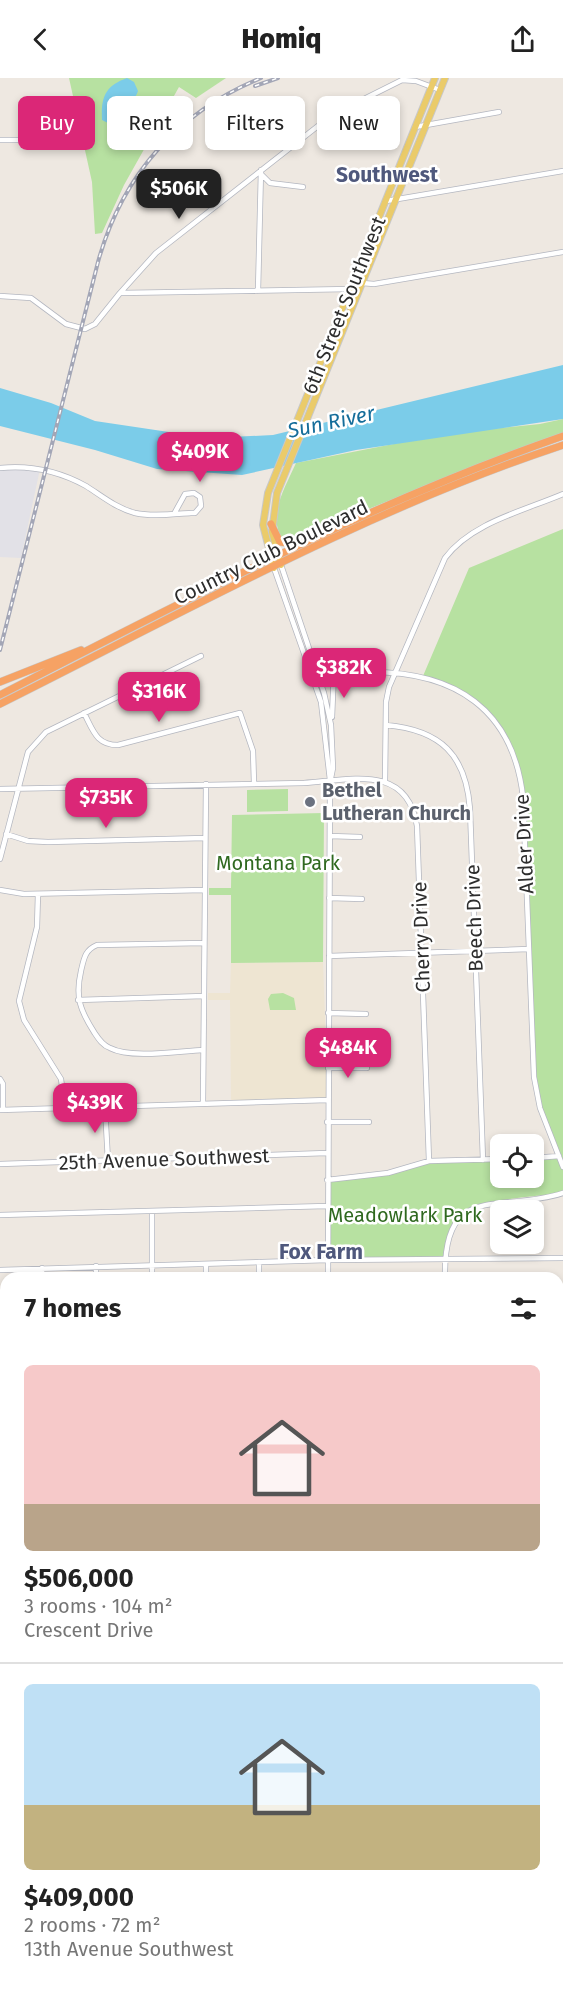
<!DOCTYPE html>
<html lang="en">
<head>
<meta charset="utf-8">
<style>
	:root { --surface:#fff; --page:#f2f2f2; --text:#222; --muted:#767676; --line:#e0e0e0; --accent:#db2777 }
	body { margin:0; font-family:"Fira Sans",sans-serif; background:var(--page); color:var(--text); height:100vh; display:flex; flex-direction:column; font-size:22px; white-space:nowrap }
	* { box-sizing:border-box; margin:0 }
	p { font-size:20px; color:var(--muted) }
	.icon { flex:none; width:33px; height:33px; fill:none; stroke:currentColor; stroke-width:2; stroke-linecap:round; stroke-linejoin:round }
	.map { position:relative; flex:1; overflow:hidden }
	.sheet { position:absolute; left:0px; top:1194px; width:564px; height:720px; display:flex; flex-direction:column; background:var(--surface); border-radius:18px 18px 0 0; box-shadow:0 3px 9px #0003 }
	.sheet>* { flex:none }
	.hud { position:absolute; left:18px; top:18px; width:528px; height:54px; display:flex; gap:12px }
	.buttons { position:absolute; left:490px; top:1056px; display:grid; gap:12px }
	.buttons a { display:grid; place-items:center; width:54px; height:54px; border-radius:9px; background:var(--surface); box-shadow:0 3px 9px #0003; font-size:30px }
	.price { position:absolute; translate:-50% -51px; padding:0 14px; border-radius:12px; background:var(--accent); color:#fff; font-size:20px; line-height:39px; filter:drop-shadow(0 2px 3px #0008) }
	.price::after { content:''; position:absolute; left:50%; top:36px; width:18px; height:14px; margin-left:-9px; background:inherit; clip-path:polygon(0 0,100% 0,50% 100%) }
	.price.on { background:#222; color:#fff }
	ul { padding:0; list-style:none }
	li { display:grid; align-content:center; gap:12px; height:318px; padding:0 24px }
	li+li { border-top:2px solid var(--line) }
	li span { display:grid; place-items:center; height:186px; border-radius:9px; color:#555 }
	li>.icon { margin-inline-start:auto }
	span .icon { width:108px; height:108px; fill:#fffc; stroke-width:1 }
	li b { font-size:26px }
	h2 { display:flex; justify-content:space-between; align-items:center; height:72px; padding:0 24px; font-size:26px }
	.chip { padding:0 21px; border-radius:9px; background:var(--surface); box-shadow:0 3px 9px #0003; font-size:21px; line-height:54px }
	.chip.on { background:var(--accent); color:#fff }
	header { display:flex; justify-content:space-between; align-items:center; height:78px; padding:0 24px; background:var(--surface); font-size:27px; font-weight:800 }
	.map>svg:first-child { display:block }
</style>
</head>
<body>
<header><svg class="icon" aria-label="back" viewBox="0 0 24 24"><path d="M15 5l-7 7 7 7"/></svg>Homiq<svg class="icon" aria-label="share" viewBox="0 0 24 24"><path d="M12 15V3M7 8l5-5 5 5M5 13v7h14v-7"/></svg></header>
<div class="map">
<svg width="563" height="1914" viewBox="0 0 563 1914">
	<rect width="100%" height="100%" fill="#eee8e1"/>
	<!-- industrial -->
	<path fill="#e2e1e7" d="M0,390L40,391L21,480L0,479Z"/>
	<!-- education -->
	<path fill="#eee5d2" d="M323,884L328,1022L231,1025L230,922H208V915H230L231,885Z"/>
	<!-- green -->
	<path fill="#b7e1a1" d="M69,0H226L196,20L179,9L124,107L102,155L95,156L92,104Z
		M563,341V356C494,381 425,408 356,436C338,443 302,464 284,464C266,439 285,410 296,385L450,355L540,346Z
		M563,451V1115C529,1120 474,1118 452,1149C446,1158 446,1170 444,1181L328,1182L327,1102L388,1095L418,1085L501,1081V1100H534V1080L559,1078L536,1015L523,719L516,681L486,631L455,610L423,598L469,490Z
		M288,711V733L247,734V712Z
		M324,735L323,884L231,885V817H209V810H231L232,737Z
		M283,915L294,920L296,932H270L268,921L271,916Z"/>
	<!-- water -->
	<path fill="#7bcce9" d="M127,0L134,4L138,13C134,24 120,42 108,45L102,42C101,19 105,8 127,0Z
		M563,287V341L356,372L242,397L157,391L95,372L0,348V310L51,325L95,343L209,360L273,357Z"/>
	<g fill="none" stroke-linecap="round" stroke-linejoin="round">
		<!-- minor casing -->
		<g stroke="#b4b7c0" stroke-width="6">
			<path id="minor" d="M415,49L499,34
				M0,62H20
				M261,96L270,105L303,109
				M386,123L563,93
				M258,213L261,92
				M120,215L156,175L332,37L402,2L416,3L440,12
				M0,218L31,220L66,246L85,251L95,246L120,215L351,211L362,205L374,206L563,174
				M0,390C30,387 59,393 86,408C102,418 116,430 135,435C153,439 173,436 191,435H195L201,428L200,419L194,415L185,416L174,436
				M281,487L324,615L331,647L333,690L331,700
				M274,490L321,624L330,702L328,1200
				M311,597C331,592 351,593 371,594C455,594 513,631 523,719L534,999L540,1030L563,1089
				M84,635C93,652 96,667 118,667L240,635L253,673L254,705
				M332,639L334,593
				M386,647C441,652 466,677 470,731L483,1082
				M385,704L386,624L389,609L445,480C471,445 523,433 563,416
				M0,711L304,705C350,702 407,685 417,748L429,1083
				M6,756L28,763L48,764L205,760
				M330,758L360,759
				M0,781L28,674L46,654L201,578
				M0,812L24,816L204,812
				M38,816L37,849L19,923L24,942L61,1001L65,1030
				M329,820L362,821
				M329,878L529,871
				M78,922L204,918
				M328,935L366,936
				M203,972C179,973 131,981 110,970C102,967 98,960 94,954C80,932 75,919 81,893C84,880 85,872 97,867L204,865
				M328,990H367
				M0,1001L3,1006V1032
				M203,1025L206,706
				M105,1029L108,1083
				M0,1032L328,1022
				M327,1044H369
				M534,1080L559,1078
				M0,1086L327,1075
				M327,1102L388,1095L429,1083L501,1081
				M152,1133V1200
				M0,1137L327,1128
				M259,1184V1200
				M206,1186V1200
				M96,1188V1200
				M42,1190V1200
				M0,1192L328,1182L563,1180
				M445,1200C443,1102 499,1136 563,1115
				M0,1245H6
				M0,1290L6,1284
				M558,1374H563
				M0,1388L6,1390
				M558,1454H563
				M558,1484H563
				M558,1583H563
				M0,1610H6
				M558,1638H563
				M0,1659H6
				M0,1714H6
				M0,1769H6
				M0,1822H6
				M0,1874H6
				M337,1908V1914"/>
		</g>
		<!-- major casing -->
		<g stroke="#c8c8c8" stroke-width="8">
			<path id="major" d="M281,487L272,454L277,415L445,0
				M274,490L263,447L268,415L435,0"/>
		</g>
		<!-- highway casing -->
		<g stroke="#c8c8c8" stroke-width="8">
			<path id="highway" d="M271,446L280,464L295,466
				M0,604L81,572
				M0,617C184,523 367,426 563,358
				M0,626C184,534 367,432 563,367"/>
		</g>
		<!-- minor -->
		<use href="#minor" stroke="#fff" stroke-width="4.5"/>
		<!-- major -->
		<use href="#major" stroke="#eacb6a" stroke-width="6"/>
		<!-- highway -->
		<use href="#highway" stroke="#f6a264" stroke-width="7"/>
		<!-- rail casing -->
		<g stroke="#a3a6b6" stroke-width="4">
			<path id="rail" d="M255,8L278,0
				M0,572L98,184C122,97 178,34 261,0"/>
		</g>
		<!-- rail -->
		<use href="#rail" stroke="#fff" stroke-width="1.5" stroke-dasharray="4.5" stroke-linecap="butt"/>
	</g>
	<!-- markers -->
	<circle fill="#6b7280" stroke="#fff" stroke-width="2" cx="310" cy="724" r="6"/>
	<g text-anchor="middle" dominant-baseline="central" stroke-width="5" stroke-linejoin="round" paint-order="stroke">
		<!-- street labels -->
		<g font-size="20" fill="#2d2d2d" stroke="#fff">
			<text transform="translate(344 227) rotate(-68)">6th Street Southwest</text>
			<text transform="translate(271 474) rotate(-26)">Country Club Boulevard</text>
			<text transform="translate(524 766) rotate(-93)">Alder Drive</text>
			<text transform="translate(474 840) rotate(-92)">Beech Drive</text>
			<text transform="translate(421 859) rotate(-92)">Cherry Drive</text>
			<text transform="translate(164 1081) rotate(-2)">25th Avenue Southwest</text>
		</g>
		<!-- worship labels -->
		<g font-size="20" font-weight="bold" fill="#5b616d" stroke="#fff" text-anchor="start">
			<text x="322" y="712">Bethel<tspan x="322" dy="23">Lutheran Church</tspan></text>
		</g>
		<!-- park labels -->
		<g font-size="20" fill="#2f691f" stroke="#fff">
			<text x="278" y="785">Montana Park</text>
			<text x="405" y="1137">Meadowlark Park</text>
		</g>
		<!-- neighbourhood labels -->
		<g font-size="21" font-weight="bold" fill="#4f587c" stroke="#fff">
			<text x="387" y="97">Southwest</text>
			<text x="321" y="1174">Fox Farm</text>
		</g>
		<!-- water labels -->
		<g font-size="21" font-style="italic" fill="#156d9a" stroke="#fff">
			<text transform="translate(331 344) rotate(-12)">Sun River</text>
		</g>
	</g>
</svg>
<div class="buttons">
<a><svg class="icon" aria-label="locate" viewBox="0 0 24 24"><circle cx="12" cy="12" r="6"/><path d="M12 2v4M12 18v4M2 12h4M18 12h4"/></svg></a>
<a><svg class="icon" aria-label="layers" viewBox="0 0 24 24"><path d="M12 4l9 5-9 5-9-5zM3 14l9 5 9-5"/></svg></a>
</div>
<b class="price on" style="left:179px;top:142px">$506K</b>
<b class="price" style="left:200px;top:405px">$409K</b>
<b class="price" style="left:344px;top:621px">$382K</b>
<b class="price" style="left:159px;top:645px">$316K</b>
<b class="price" style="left:106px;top:751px">$735K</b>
<b class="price" style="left:348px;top:1001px">$484K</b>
<b class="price" style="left:95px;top:1056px">$439K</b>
<div class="hud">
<a class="chip on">Buy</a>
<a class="chip">Rent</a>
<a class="chip">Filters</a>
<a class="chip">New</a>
</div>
<section class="sheet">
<h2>7 homes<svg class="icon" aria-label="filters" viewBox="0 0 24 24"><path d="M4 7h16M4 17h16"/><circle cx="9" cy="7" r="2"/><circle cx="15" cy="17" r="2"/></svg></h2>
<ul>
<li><span style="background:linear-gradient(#f6c9c9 75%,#b9a48a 0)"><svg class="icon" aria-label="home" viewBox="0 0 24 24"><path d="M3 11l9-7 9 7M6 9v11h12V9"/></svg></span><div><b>$506,000</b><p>3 rooms · 104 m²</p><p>Crescent Drive</p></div></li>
<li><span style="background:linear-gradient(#bfe0f5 65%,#c2b280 0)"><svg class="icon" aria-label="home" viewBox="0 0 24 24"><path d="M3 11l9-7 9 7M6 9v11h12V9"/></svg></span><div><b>$409,000</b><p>2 rooms · 72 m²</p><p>13th Avenue Southwest</p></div></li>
</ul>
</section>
</div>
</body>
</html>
